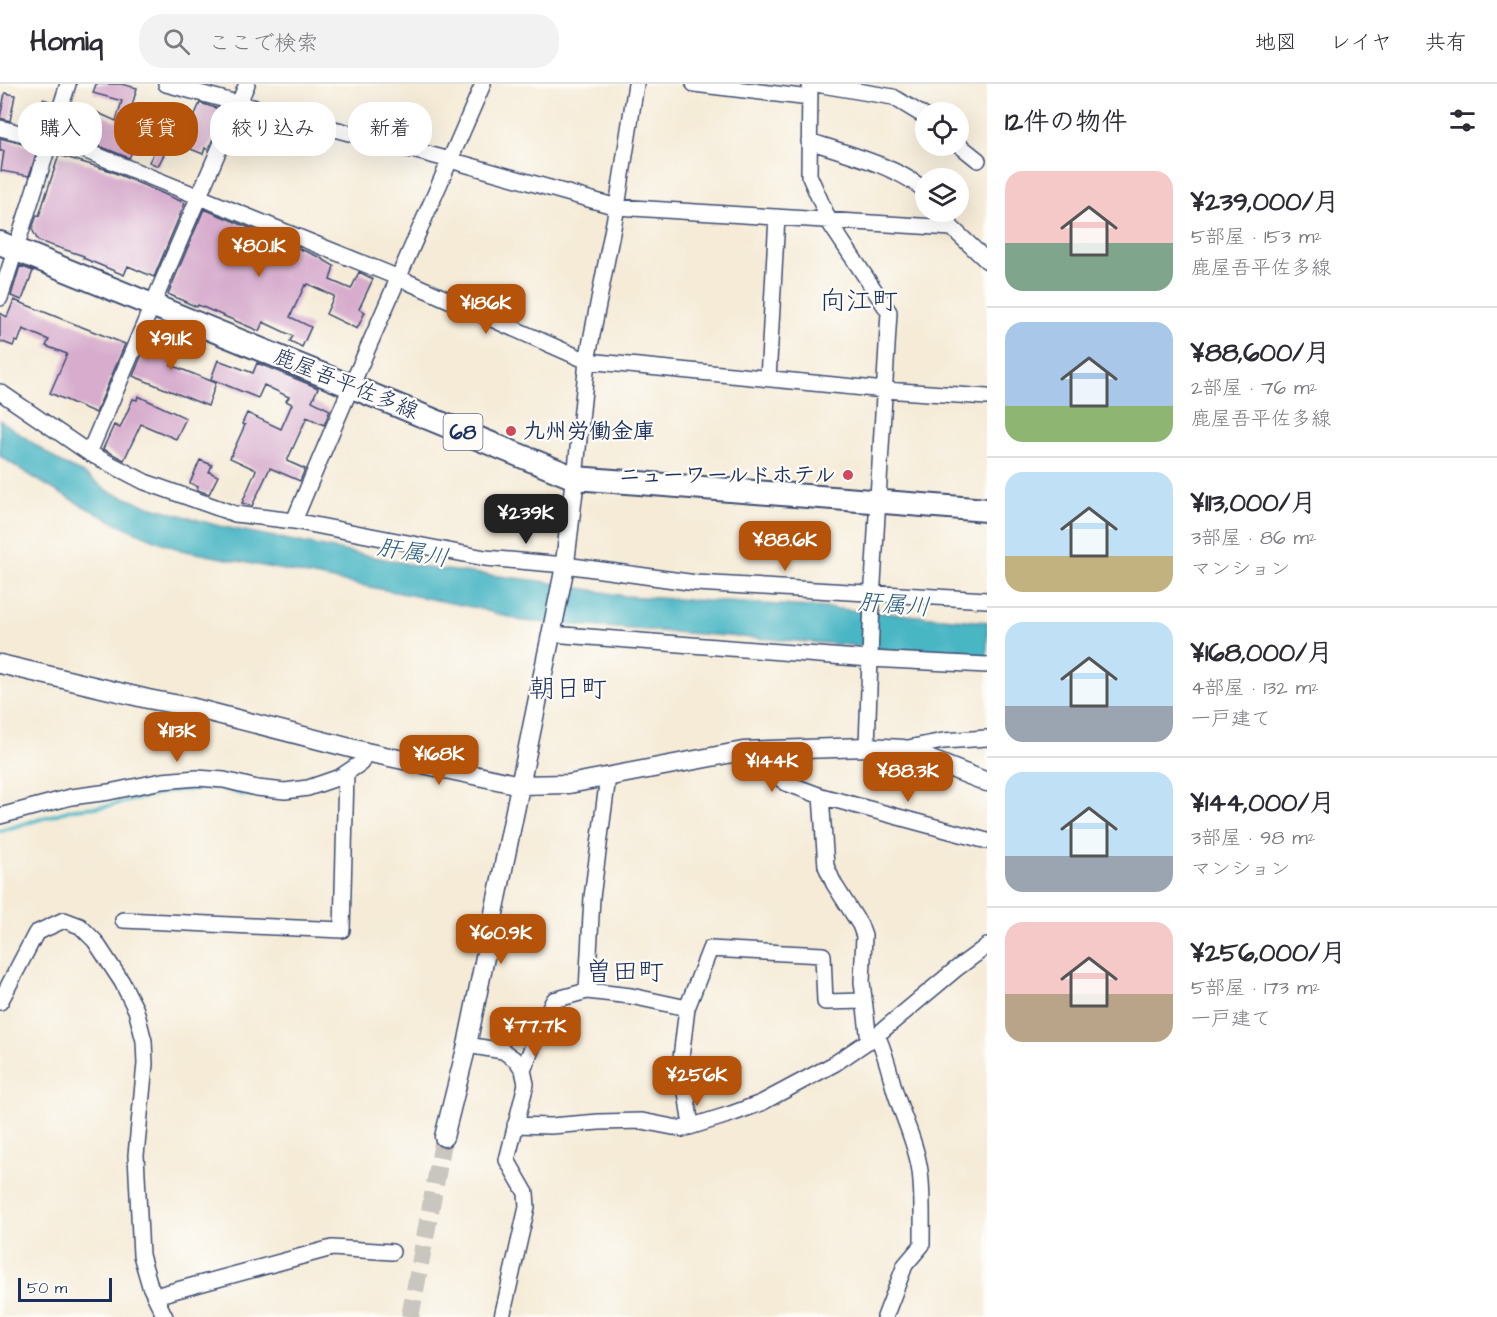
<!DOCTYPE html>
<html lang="ja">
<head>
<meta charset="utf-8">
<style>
	:root { --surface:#fff; --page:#f2f2f3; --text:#2b2b33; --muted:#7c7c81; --line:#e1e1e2; --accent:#b45309 }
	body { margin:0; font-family:"Architects Daughter","Klee One",sans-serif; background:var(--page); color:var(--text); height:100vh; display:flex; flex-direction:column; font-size:22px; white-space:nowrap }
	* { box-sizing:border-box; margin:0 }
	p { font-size:20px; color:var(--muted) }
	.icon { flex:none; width:33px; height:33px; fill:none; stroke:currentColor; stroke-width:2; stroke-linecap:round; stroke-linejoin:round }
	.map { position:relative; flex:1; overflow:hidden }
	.panel { display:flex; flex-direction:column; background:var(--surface); width:510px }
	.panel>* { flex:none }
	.top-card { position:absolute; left:18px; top:18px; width:570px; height:54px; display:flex; gap:12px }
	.buttons { position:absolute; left:915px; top:18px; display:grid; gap:12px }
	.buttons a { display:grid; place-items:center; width:54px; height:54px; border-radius:50%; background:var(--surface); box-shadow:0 6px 24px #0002; font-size:30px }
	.scale { position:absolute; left:18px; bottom:15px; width:94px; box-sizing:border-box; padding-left:6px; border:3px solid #1b2f5e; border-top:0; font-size:16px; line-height:21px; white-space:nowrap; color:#1b2f5e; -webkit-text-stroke:4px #fdfcf7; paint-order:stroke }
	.price { position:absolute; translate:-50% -51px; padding:0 14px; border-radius:12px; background:var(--accent); color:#fff; font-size:20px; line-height:39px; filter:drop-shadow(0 2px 3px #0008) }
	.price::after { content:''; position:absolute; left:50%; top:36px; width:18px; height:14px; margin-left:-9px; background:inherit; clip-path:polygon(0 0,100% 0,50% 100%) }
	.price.selected { background:#222; color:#fff }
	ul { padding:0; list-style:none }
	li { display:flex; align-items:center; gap:18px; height:150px; padding:0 18px }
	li+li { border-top:2px solid var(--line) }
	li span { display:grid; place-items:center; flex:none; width:168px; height:120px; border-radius:18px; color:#555 }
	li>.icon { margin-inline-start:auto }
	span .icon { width:72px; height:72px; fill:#fffc; stroke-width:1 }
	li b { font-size:26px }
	h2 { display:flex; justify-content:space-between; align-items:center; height:72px; padding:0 18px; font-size:26px }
	.tag { padding:0 21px; border-radius:24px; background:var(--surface); box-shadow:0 6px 24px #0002; font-size:21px; line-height:54px }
	.tag.selected { background:var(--accent); color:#fff }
	header { display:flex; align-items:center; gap:36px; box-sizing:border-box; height:84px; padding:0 30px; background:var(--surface); border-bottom:2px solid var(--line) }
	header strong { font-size:28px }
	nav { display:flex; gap:33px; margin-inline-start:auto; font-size:21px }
	.search { width:420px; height:54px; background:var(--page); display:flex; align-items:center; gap:15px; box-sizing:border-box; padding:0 21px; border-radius:24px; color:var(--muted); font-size:22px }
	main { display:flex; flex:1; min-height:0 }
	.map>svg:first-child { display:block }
</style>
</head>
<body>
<header>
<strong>Homiq</strong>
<div class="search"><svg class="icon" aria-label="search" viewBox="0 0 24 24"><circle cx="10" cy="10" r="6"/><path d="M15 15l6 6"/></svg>ここで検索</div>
<nav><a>地図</a><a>レイヤ</a><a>共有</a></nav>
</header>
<main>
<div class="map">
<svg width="987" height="1233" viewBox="0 0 987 1233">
	<rect width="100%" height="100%" fill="#fdfcf7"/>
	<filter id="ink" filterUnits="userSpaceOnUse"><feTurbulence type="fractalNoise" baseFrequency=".0167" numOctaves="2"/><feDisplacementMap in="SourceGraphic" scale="12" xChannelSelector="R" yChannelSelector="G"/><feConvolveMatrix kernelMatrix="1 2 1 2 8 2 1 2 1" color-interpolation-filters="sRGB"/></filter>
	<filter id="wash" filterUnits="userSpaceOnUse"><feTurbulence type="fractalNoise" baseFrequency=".008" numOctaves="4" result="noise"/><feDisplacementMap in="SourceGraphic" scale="24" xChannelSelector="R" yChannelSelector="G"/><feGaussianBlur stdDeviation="1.35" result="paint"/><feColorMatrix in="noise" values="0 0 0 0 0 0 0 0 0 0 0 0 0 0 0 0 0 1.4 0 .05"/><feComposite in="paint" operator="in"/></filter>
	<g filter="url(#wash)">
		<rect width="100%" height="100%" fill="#f5ebd7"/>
		<!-- water -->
		<path fill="#49b6c4" stroke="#327291" stroke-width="1.5" d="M0,336L63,380L83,389L110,408L142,420L219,442L429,484L541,497L624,512L828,524L987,538V573L893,567L849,561L522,537L477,524L181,466C116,443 58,410 0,372Z"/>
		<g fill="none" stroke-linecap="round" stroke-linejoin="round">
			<!-- stream -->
			<path stroke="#49b6c4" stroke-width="4" d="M0,747L74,725L108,722L169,707L219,703L243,711H256"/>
		</g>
		<g id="blocks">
			<!-- building -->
			<path fill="#d7accd" d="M96,0H121L137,4L127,39L142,46L129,74L77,53L87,31L94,34L96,28L116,37L122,17L93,9Z
				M5,9L15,11L10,37L0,34Z
				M43,15L52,18L45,40L36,37Z
				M200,19L225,27L208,66L205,64L203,70L171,57L158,82L149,78L162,53L154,49L164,26L181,34L183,31L193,35Z
				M0,54L38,64L29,92L1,87L4,67H0Z
				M59,71L108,86L185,119L154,193L128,182L124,191L83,174L84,172L38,157L32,145L37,131L39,132Z
				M204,125L319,173L334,182L330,196L351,205L359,188L373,195L359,225L365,228L357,245L326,230L334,212L308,200L306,202L305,201L290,233L311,243L302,263L290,257L293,252L263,238L259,247L198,221L197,223L168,210Z
				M20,182L33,187L22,216L11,212Z
				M14,216L125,260L96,329L50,309L67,270L46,262L49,256L23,245L18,258L15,257L13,262L0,257V229L7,233Z
				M152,246L181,259L171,281L216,299L208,322L133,292Z
				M218,276L253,289L257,279L311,301L318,304L312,317L330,326L324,341L307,333L287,377L305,385L300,397L270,384L252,422L242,419L256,386L230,374L245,341L242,340L247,329L281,345L292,320L286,317L289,313L264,301L258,314L211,295Z
				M138,312L186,334L176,355L141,340L124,376L103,365L114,341L120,344L133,315L137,316Z
				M200,376L212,381L209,388L218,392L209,410L197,406L198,403L190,399Z"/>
		</g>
	</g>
	<g filter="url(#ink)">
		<use href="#blocks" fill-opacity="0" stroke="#3c4b70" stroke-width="1.5"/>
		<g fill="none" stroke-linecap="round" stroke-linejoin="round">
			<!-- tertiary-tunnel -->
			<path stroke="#c9c5bf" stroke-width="18" stroke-dasharray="18 9" stroke-linecap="butt" d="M410,1233L444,1053"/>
			<!-- minor casing -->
			<g stroke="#3c4b70" stroke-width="18">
				<path id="minor" d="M166,0L450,76L617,123L952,144
					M694,0L810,14
					M810,0L809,91L831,141L889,228L872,516L867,663
					M816,0L893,13L926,33
					M0,44L79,64L399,194L587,277L885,306L987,313
					M809,57C840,67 903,84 926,108
					M958,60L978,76
					M942,128L952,144L987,177
					M0,214L68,0
					M768,295L777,133
					M0,308L89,369L145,398L235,430L294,437L485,474L565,481L696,499L987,516
					M89,369L247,0
					M575,394L587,277L617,123L636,0
					M294,437C355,290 420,146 483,0
					M551,550L870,575L987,581
					M903,665L943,657L987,654
					M743,667L786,699L821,712L987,757
					M821,712L826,782L834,800L860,841L864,852L862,898L869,957
					M0,732L71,713L109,708L162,697L197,694L224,696L257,704L285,707L308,704L340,693L361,679L366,668
					M123,836L342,846L346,689
					M587,907L592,813L608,693
					M0,918L36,849L64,836L80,842L95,857L122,898L136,926L144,957L145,980L136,1071L141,1171L150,1202L165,1233
					M687,924L681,974L691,1042
					M877,951C885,968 889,986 894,1004C902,1032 916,1058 920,1087C923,1111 922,1137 922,1161L905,1181L885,1233
					M467,961L503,967L517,977L523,986L526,1000L507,1076L526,1109L527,1123L502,1233
					M523,986L545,932L554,916L587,907L631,912L687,924L710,865L823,871L825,918L864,917
					M515,1041L551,1042L599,1038L642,1037L683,1045L731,1030L761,1019L834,980L877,951L956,885L987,862
					M155,1212L332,1164L392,1168"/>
			</g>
			<!-- tertiary casing -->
			<g stroke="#3c4b70" stroke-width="21">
				<path id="tertiary" d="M0,580L148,615L190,623L366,668L520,701L569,700L743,667L867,663L903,665L987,698
					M444,1053L467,961L553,541L564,487L575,394"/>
			</g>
			<!-- primary casing -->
			<g stroke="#3c4b70" stroke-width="26">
				<path id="primary" d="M0,159L575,394L987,426"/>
			</g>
			<!-- minor -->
			<use href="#minor" stroke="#fff" stroke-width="15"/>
			<!-- tertiary -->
			<use href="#tertiary" stroke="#fff" stroke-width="18"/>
			<!-- primary -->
			<use href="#primary" stroke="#fff" stroke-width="22"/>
		</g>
	</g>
	<!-- markers -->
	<g fill="#d1495b" stroke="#fdfcf7" stroke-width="2">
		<circle cx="511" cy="347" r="6"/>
		<circle cx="848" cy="391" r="6"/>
	</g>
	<g text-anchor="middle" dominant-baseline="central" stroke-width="4.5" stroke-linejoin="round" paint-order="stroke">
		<!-- shield labels -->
		<rect fill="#fdfcf7" stroke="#5f6c8c" stroke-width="1.5" x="443.5" y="330" width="39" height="36" rx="4.5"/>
		<g font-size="21" font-weight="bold" fill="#1b2f5e">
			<text x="463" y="348">68</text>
		</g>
		<!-- street labels -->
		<g font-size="22" fill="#1b2f5e" stroke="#fdfcf7">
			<text transform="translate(346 300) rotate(22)">鹿屋吾平佐多線</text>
		</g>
		<!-- poi labels -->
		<g font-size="22" font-weight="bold" fill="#1b2f5e" stroke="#fdfcf7" text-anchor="start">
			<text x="523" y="347">九州労働金庫</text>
			<text x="836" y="391" text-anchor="end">ニューワールドホテル</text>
		</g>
		<!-- water labels -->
		<g font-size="24" font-style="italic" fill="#2b5e82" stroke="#fdfcf7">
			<text transform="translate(413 469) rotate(10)">肝属川</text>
			<text transform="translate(894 521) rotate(5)">肝属川</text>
		</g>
		<!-- quarter labels -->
		<g font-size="26" fill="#1b2f5e" stroke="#fdfcf7">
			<text x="859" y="217">向江町</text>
			<text x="568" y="605">朝日町</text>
			<text x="625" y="888">曽田町</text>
		</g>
	</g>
</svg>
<div class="buttons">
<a><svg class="icon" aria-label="locate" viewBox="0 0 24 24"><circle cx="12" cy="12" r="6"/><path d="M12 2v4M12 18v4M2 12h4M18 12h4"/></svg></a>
<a><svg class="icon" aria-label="layers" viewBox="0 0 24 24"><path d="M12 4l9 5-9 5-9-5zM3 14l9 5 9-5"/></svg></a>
</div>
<div class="scale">50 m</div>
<b class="price" style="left:259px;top:194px">¥80.1K</b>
<b class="price" style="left:486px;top:251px">¥186K</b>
<b class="price" style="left:171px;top:287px">¥91.1K</b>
<b class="price selected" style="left:526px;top:461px">¥239K</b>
<b class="price" style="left:785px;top:488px">¥88.6K</b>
<b class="price" style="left:177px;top:679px">¥113K</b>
<b class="price" style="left:439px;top:702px">¥168K</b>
<b class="price" style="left:772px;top:709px">¥144K</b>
<b class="price" style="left:908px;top:719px">¥88.3K</b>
<b class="price" style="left:501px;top:881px">¥60.9K</b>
<b class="price" style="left:535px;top:974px">¥77.7K</b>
<b class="price" style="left:697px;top:1023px">¥256K</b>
<div class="top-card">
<a class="tag">購入</a>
<a class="tag selected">賃貸</a>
<a class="tag">絞り込み</a>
<a class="tag">新着</a>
</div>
</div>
<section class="panel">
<h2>12件の物件<svg class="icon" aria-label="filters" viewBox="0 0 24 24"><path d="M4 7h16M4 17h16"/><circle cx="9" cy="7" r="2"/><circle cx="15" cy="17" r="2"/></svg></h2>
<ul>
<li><span style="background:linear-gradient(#f6c9c9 60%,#7fa58c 0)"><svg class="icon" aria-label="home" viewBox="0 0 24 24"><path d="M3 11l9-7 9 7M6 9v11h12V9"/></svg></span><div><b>¥239,000/月</b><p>5部屋 · 153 m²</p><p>鹿屋吾平佐多線</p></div></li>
<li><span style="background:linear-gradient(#a9c7e8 70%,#8fb573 0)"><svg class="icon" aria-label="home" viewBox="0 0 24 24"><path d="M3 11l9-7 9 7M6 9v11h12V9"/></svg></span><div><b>¥88,600/月</b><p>2部屋 · 76 m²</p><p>鹿屋吾平佐多線</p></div></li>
<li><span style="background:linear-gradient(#bfe0f5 70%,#c2b280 0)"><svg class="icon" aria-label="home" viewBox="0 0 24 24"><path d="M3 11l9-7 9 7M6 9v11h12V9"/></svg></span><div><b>¥113,000/月</b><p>3部屋 · 86 m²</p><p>マンション</p></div></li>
<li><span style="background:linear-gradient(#bfe0f5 70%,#9aa5b1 0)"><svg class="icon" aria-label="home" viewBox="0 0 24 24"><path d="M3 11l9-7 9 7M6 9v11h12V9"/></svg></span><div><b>¥168,000/月</b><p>4部屋 · 132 m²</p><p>一戸建て</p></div></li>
<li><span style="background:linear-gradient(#bfe0f5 70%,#9aa5b1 0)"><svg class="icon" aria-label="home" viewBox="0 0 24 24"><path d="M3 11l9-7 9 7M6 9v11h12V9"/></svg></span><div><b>¥144,000/月</b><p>3部屋 · 98 m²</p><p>マンション</p></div></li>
<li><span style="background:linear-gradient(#f6c9c9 60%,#b9a48a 0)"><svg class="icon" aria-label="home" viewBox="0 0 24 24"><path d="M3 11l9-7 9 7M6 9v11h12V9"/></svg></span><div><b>¥256,000/月</b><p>5部屋 · 173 m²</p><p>一戸建て</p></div></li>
</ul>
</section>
</main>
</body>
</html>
